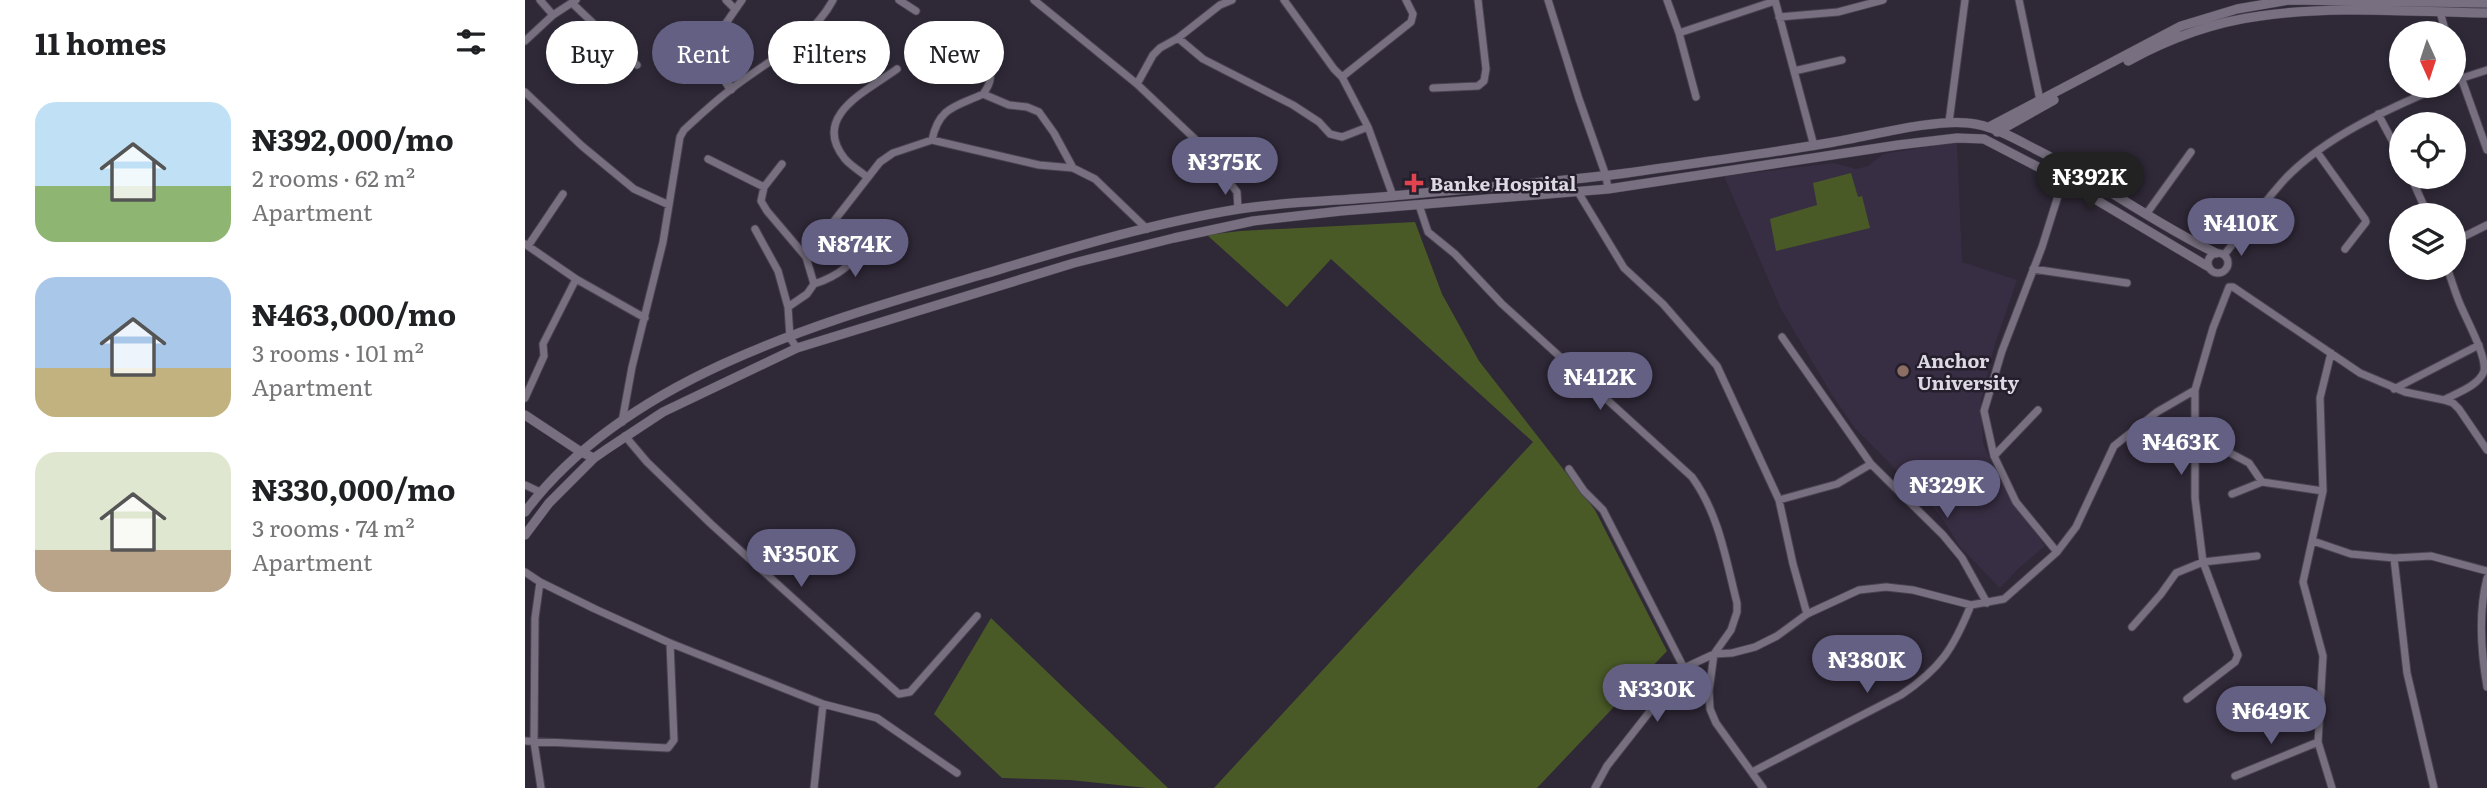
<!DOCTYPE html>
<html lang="en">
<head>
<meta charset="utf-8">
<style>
	:root { --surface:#fff; --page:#f2f2f2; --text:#202124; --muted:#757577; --accent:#646083 }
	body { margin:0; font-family:Literata,serif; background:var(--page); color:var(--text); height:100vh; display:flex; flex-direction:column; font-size:26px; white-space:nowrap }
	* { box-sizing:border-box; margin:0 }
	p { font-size:23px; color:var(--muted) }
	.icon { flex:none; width:38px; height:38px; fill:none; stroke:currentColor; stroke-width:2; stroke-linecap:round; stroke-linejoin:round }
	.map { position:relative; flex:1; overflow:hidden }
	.drawer { display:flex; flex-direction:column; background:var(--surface); width:525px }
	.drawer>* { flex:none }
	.guide { position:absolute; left:21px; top:21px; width:665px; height:63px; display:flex; gap:14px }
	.needle { width:46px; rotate:177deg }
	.controls { position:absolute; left:1864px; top:21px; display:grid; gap:14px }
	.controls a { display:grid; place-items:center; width:77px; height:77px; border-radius:50%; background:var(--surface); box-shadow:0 4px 10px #0003; font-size:35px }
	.price { position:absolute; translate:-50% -60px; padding:0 16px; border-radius:24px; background:var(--accent); color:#fff; font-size:23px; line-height:46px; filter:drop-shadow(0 2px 4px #0008) }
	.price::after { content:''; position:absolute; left:50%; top:42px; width:21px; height:16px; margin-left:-10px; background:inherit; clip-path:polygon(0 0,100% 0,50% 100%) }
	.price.on { background:#222; color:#fff }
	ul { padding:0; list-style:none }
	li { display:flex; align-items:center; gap:21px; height:175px; padding:0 35px }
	li span { display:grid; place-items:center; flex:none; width:196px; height:140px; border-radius:21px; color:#555 }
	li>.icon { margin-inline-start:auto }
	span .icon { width:84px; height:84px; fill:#fffc; stroke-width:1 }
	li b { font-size:30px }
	h2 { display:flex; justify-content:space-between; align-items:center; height:84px; padding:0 35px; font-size:30px }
	.pill { padding:0 24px; border-radius:32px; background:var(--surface); box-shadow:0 4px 10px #0003; font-size:24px; line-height:63px }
	.pill.on { background:var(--accent); color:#fff }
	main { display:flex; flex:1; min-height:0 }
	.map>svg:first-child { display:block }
</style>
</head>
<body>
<main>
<section class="drawer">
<h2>11 homes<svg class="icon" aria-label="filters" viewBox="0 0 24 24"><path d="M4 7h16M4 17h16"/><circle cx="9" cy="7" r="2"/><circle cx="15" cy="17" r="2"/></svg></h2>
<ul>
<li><span style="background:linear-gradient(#bfe0f5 60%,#8fb573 0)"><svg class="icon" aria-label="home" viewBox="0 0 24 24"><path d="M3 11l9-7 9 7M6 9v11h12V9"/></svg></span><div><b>₦392,000/mo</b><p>2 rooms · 62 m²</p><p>Apartment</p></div></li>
<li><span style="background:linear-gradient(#a9c7e8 65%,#c2b280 0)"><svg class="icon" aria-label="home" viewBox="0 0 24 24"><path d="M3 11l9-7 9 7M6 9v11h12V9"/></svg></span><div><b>₦463,000/mo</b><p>3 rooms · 101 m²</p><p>Apartment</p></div></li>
<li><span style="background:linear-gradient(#dfe7d0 70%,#b9a48a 0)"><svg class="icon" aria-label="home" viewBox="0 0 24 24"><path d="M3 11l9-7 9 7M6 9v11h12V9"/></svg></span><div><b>₦330,000/mo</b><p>3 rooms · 74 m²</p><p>Apartment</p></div></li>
</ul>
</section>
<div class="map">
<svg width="1962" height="788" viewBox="0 0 1962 788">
	<rect width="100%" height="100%" fill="#2f2837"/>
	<!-- built -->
	<path fill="#382e43" d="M1432,142L1437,262L1492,280L1469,347L1456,400L1458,444L1472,474L1520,546L1493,569L1475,588L1435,547L1415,515L1329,427L1307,395L1256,309L1199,176L1309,163L1331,169L1343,166L1358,154Z"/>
	<!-- green -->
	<path fill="#4a5a27" d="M1326,173L1333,197L1337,196L1345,228L1251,251L1245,219L1292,205L1288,183Z
		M890,222L917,294L954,361L1070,510L1142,651L1012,788H689L1008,442L806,259L762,307L682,235L715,231Z
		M466,618L643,788H622L545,780L477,778L409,714Z"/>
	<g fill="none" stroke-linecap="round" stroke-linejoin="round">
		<!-- minor casing -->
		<g stroke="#4a4451" stroke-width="9">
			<path id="minor" d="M15,0L28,15
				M201,0L210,9
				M374,0L391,11
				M509,0L612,84L671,140L712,192L713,209
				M759,0L809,69L817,77L843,127L868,196
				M1023,0L1054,99L1081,176L1083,189
				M1142,0L1154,33L1171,97
				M1250,0L1289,146
				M1494,0L1515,100
				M47,3L112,65
				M1915,12L1921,33
				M1254,17L1313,12L1358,0
				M1154,33L1250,1
				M653,38L678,59L768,105L794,122L805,134L817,137L843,127
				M0,41L28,15L51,0
				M181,52L217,0
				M1928,55L1962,150
				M1269,71L1317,60
				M817,77L886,22L888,14L881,0
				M1928,81L1962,70
				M612,84L628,55L635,48L653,38L695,5L707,0
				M908,88L953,86L959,81L961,69L953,0
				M0,92L57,146L109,189L144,205
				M458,94C476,70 455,70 458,45
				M1853,114L1876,157
				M1424,122L1440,0
				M407,140C414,107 430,107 458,94L484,105L502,107L514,112L529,133L548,168
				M1792,152L1840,219L1841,222L1820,249
				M183,159L239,187
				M257,164L239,187L236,201L242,211L281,257L289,284L282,294L263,307L265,338L272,348
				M342,177C335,171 326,166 320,159C285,116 342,91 372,69
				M1886,177L1903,215
				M1053,192L1099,268L1138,304L1192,366L1254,500L1268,564L1282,614
				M894,205L903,232L930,254L977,304L1167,477C1194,514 1201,560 1212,603V612L1206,630L1189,654L1184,691L1185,709L1191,723L1238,788
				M1622,213L1666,152
				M230,229L253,271L263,307
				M1928,242L1962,225
				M0,244L51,279L120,318
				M3,246L38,194
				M1683 263a10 10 0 1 1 20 0a10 10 0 1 1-20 0Z
				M1699,255C1719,230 1738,203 1760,179C1801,136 1863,109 1917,86
				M281,257L355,162L368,153L407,140L514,165L548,168L570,179L622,229
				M1508,269L1602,283
				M289,284C318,275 329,260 349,238
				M1257,337L1346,464L1418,535L1437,558L1462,603
				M1806,353L1795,398L1798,491L1778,582L1798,656L1793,742L1807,788
				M1869,389L1954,345
				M0,398L19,356L18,344L51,279
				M1919,400C1931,393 1954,386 1959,371C1962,355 1939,316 1933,299C1929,289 1926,278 1922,268
				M97,422L107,367L138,242L155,137L159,130C174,116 189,102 205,90C240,62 286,41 308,0
				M100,436L122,462L186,524L374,694L385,692L452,616
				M1670,438L1690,445L1724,463L1737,482
				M1469,456L1513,410
				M1044,469L1059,491L1078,510L1159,668
				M0,485L15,492
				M1707,494L1737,482L1798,491
				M1254,500L1312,484L1346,464
				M1788,541L1826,554L1869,558L1906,556L1962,571
				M1532,552L1491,502L1469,456L1459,411L1477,351L1517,247L1538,180
				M1869,558L1882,673L1909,788
				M0,572L15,582L70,609L145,643L298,704L352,718L432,773
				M1962,578C1953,613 1956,652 1962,687
				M15,582L10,618L9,742L16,788
				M1607,627L1636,594L1651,573L1678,562L1732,556
				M1662,699L1710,662L1713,655L1678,562L1670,498V390L1688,328L1704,287H1708L1835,373L1880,392L1919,400L1928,403L1934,409L1962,450
				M0,741L143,748L149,740L145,643
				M1227,772L1376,695C1416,668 1428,649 1446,605
				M1710,776L1793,742
				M289,788L298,704
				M1070,788L1082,766L1159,668L1189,654L1207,653L1230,647L1252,636L1282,614L1334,590L1361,587L1388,590L1446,605L1479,599L1532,552L1551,527L1589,446L1632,412L1670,390"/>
		</g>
		<!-- tertiary casing -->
		<g stroke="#4a4451" stroke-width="10">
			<path id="tertiary" d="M167,31L206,89
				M1603,61C1643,39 1690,22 1735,16C1810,5 1887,12 1962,13
				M1464,127L1656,26L1712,9L1764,0L1962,3
				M1472,132L1529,100
				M0,415L56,452L69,458
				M0,512C102,375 301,321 459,274C543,249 627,223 714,209C765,201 816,201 867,196C946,188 1024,183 1102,173C1171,163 1240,154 1309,142C1346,136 1407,119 1443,123C1466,125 1489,138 1510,149C1572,180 1628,223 1691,253
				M0,535L24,503L69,458L82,449L138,412L272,348L549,263L649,238L728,221L816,211L1083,189L1373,145L1432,138L1459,139L1538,180L1682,266"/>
		</g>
		<!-- minor -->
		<use href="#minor" stroke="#787081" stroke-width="7"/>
		<!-- tertiary -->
		<use href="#tertiary" stroke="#787081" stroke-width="9"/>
	</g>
	<!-- markers -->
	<path fill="#e0444e" stroke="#251e2c" stroke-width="2.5" d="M885.5 172.5h7v7h7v7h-7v7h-7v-7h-7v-7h7z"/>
	<circle fill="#8d6e63" stroke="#251e2c" stroke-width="2.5" cx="1378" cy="371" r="7"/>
	<g text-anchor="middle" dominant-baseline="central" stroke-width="5" stroke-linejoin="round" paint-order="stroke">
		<!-- poi labels -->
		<g font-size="19" font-weight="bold" fill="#ddd9e3" stroke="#251e2c" text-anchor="start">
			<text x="905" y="183">Banke Hospital</text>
			<text x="1392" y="360">Anchor<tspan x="1392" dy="22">University</tspan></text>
		</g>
	</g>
</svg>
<div class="controls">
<a><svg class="needle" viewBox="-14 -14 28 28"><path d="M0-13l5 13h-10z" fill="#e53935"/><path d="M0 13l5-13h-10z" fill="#757577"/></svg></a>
<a><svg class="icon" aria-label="locate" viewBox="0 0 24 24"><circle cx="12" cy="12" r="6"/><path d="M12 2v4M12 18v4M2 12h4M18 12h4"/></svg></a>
<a><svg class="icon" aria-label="layers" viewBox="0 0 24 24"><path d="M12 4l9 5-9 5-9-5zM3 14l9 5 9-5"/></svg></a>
</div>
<b class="price" style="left:700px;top:197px">₦375K</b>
<b class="price on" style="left:1565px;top:212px">₦392K</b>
<b class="price" style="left:1716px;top:258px">₦410K</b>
<b class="price" style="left:330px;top:279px">₦874K</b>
<b class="price" style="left:1075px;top:412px">₦412K</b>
<b class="price" style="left:1656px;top:477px">₦463K</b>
<b class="price" style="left:1422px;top:520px">₦329K</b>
<b class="price" style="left:276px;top:589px">₦350K</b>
<b class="price" style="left:1342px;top:695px">₦380K</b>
<b class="price" style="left:1132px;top:724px">₦330K</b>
<b class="price" style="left:1746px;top:746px">₦649K</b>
<div class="guide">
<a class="pill">Buy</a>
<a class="pill on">Rent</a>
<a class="pill">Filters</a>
<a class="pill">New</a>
</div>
</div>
</main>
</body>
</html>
